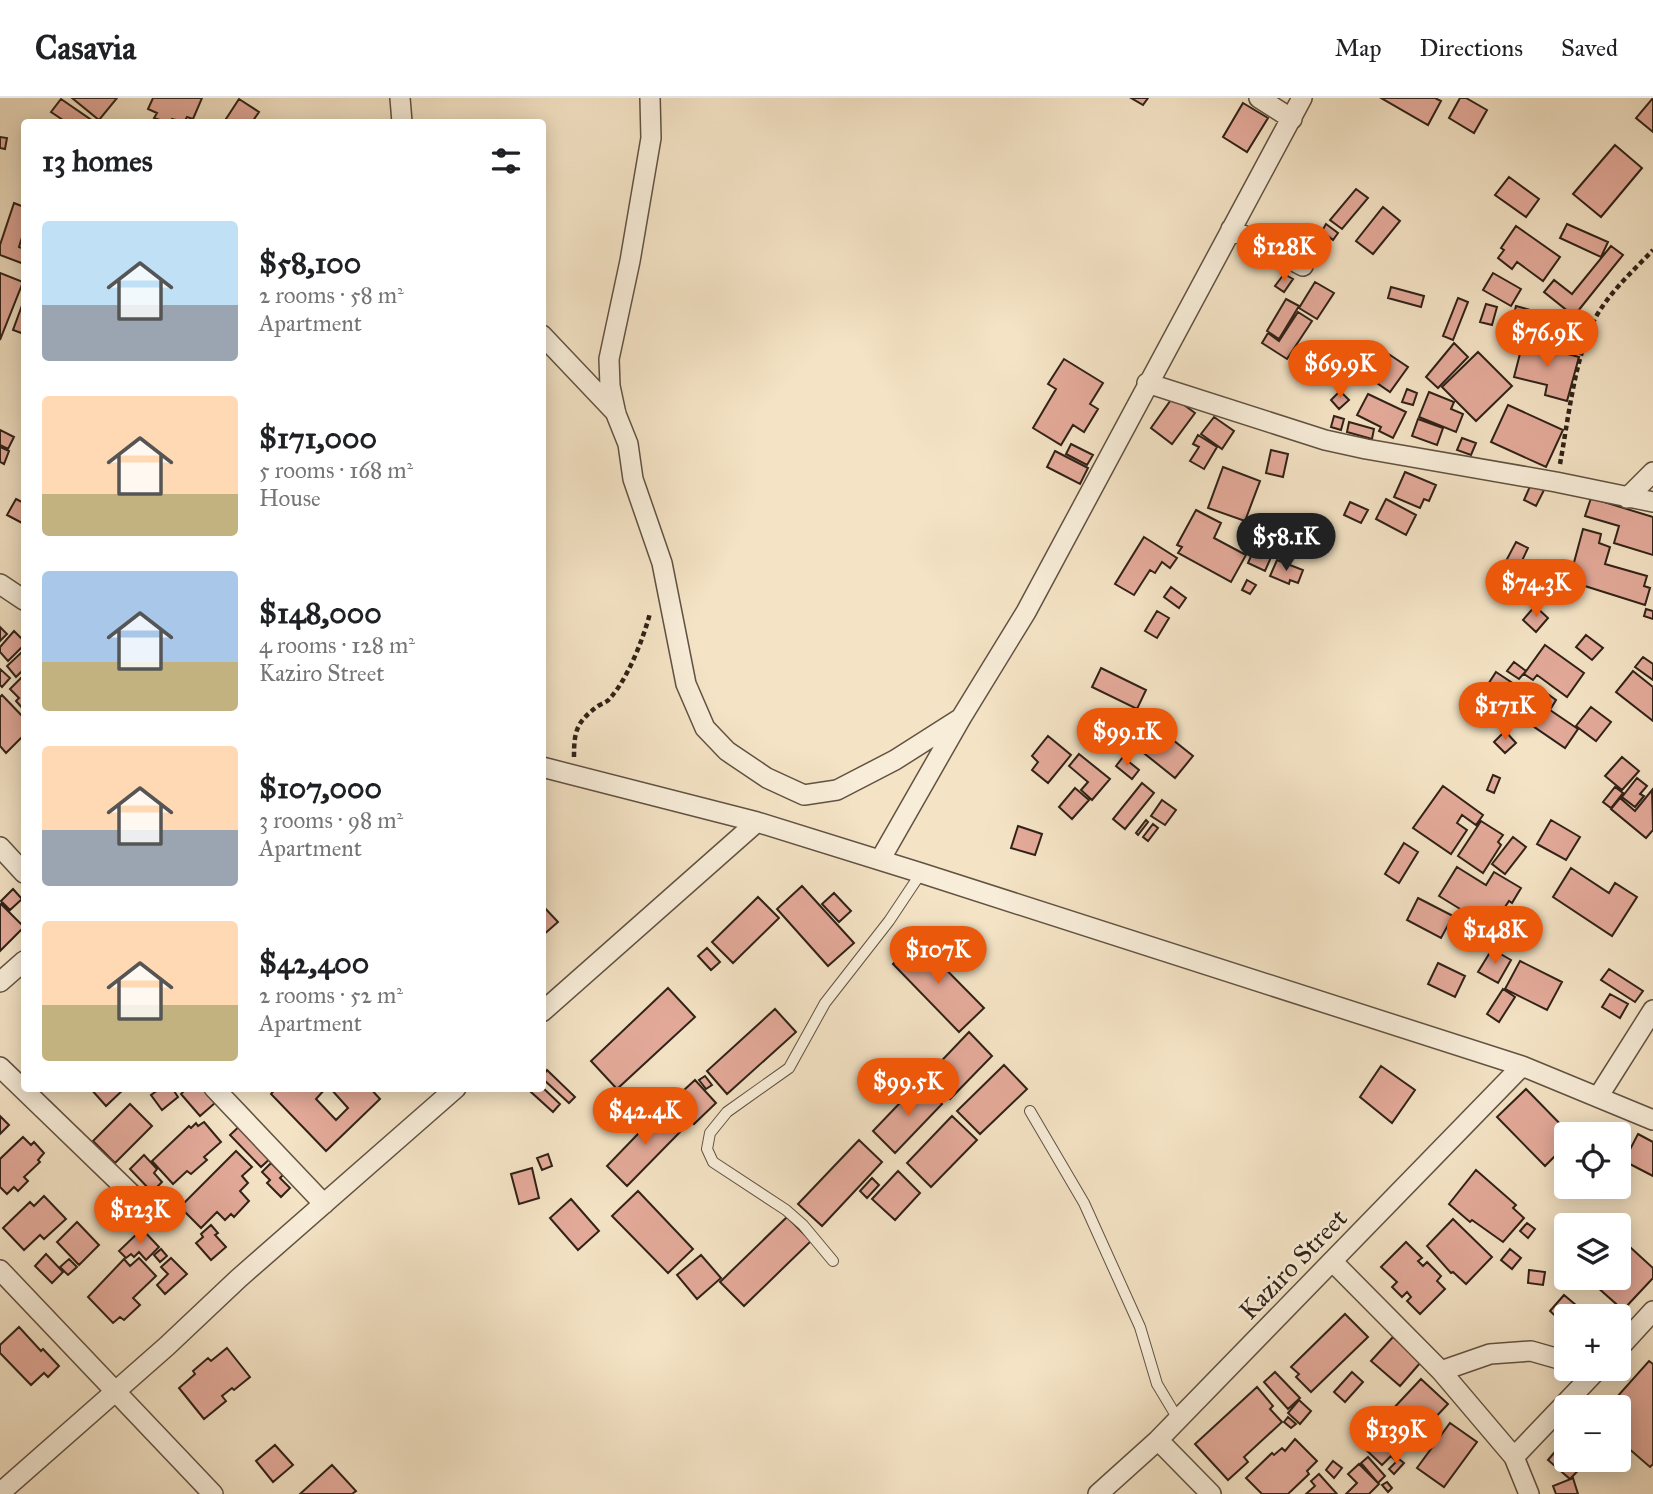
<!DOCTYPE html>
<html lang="en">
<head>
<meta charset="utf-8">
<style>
	:root { --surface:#fff; --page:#f2f2f2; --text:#202124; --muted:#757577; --line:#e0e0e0; --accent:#ea580c }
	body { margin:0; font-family:"IM FELL Great Primer",serif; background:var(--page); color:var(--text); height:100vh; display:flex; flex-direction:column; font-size:26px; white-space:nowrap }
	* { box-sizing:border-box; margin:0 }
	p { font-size:23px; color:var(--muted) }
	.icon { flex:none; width:38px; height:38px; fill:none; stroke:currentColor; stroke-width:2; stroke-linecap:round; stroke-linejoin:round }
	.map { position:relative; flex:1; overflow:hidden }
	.panel { position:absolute; left:21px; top:21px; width:525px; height:973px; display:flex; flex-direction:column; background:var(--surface); border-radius:7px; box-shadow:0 4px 18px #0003 }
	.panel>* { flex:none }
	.buttons { position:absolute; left:1554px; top:1024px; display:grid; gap:14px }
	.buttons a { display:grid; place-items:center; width:77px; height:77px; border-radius:7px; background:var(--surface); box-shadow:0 4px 18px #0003; font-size:35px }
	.price { position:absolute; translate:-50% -60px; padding:0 16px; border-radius:24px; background:var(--accent); color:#fff; font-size:23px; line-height:46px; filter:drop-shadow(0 2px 4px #0008) }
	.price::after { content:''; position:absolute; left:50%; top:42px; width:21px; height:16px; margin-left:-10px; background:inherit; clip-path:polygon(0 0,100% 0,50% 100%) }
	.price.on { background:#222; color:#fff }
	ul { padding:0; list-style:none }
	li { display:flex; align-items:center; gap:21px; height:175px; padding:0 21px }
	li span { display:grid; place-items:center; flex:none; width:196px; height:140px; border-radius:7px; color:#555 }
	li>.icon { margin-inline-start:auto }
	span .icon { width:84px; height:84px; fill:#fffc; stroke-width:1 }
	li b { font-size:30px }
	h2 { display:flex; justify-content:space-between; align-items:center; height:84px; padding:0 21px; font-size:30px }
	header { display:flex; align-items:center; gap:42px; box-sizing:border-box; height:98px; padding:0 35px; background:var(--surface); border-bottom:2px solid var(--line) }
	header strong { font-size:33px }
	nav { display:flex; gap:38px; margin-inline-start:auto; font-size:24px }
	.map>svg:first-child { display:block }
</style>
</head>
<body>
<header>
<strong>Casavia</strong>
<nav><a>Map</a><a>Directions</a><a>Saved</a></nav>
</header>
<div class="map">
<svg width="1653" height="1396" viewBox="0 0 1653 1396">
	<rect width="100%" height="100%" fill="#f4e3c5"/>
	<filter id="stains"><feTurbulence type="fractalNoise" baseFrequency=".00286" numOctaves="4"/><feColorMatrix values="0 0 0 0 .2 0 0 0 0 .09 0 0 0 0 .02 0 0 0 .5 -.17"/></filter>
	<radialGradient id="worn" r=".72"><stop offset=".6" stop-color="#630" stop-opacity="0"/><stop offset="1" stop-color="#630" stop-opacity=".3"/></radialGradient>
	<!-- building -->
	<path fill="#e4aa9a" stroke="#302217" stroke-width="2" d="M72,0H117L99,22Z
		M153,0H202L193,21L187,19L184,24L172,21L171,24H166L154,20L157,15L148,11Z
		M1131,0H1148L1143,7Z
		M1381,0H1435L1441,3L1428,27Z
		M1460,0H1466L1487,12L1474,35L1449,20Z
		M1653,0V34L1636,20Z
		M61,1L90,21L87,24H66L51,14Z
		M239,1L259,14L252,24H224Z
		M1243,5L1268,20L1247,54L1223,39Z
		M0,39L7,40L5,51L0,50Z
		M1615,47L1642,70L1601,119L1573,96Z
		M1509,79L1539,101L1526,119L1495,97Z
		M1356,91L1368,100L1342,131L1330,122Z
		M14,105L24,109V133L19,149L24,151V166L0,157V147Z
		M1383,109L1400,123L1373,156L1356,143Z
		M1326,126L1338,135L1333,142L1322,133Z
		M1567,126L1608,144L1601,159L1560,140Z
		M1516,128L1560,159L1543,183L1517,164L1512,171L1498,160L1504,152L1501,150Z
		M1611,148L1623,157L1574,218L1544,194L1554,182L1572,196Z
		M0,175L23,184L0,242Z
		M1493,175L1521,191L1511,208L1483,192Z
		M1284,176L1293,181L1284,194L1275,188Z
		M1315,184L1334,195L1317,221L1299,210Z
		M1391,189L1424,198L1421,209L1388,200Z
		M1458,200L1468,204L1453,242L1443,238Z
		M1286,201L1299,208L1279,241L1267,233Z
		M24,202V236L13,232Z
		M1486,206L1497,209L1492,227L1480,224Z
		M1516,208L1571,223L1563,252L1516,240L1519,226L1512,224Z
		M1298,214L1312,223L1287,261L1262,245L1268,235L1279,243Z
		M1523,244L1579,259L1567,303L1545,297L1547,287L1514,279Z
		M1454,245L1468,259L1438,290L1426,279Z
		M1378,249L1408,269L1390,294L1361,274Z
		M1478,254L1512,288L1476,323L1442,289Z
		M1064,261L1103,285L1090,306L1098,311L1084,334L1073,327L1061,347L1033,330L1056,291L1048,286Z
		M1407,291L1417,295L1413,307L1402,304Z
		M1340,293L1349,302L1339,311L1331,302Z
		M1429,294L1454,304L1451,311L1463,316L1456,334L1419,319Z
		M1368,296L1406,314L1393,340L1379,333L1381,329L1357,317Z
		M1173,299L1195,315L1172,346L1151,330Z
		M1508,307L1563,332L1546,369L1491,344Z
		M1334,318L1344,321L1341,332L1331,329Z
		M1214,319L1234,333L1222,351L1201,336Z
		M1418,321L1443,330L1437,347L1412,338Z
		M1349,324L1374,331L1372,341L1347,334Z
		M0,332L14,339L8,351L0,347Z
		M1198,337L1217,349L1204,371L1190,363L1199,349L1193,346Z
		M1462,340L1476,345L1471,357L1457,352Z
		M1071,346L1093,357L1087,367L1066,356Z
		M0,349L9,353L4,366L0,364Z
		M1271,352L1288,356L1283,379L1266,375Z
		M1055,353L1088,370L1080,386L1047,369Z
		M1223,369L1260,383L1245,423L1208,410Z
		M1405,374L1436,387L1429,403L1424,401L1420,410L1394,399Z
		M1531,386L1544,392L1536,408L1524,402Z
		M1591,400L1653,419V457L1614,445L1619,428L1585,418Z
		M16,401L24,405V426L7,417Z
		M1386,401L1416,417L1406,437L1376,421Z
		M1350,404L1368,412L1361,425L1344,417Z
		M1196,412L1221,425L1214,440L1246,457L1231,484L1178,455L1182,449L1177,447Z
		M1583,431L1601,436L1599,445L1610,449L1605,466L1647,478L1644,488L1650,490L1645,507L1569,483Z
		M1144,439L1177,460L1170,470L1162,464L1155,475L1150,472L1134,497L1115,486Z
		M1258,442L1275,450L1265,473L1248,465Z
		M1516,444L1528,450L1519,469L1506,463Z
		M1277,462L1303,472L1298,485L1290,482L1289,486L1270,478Z
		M1530,471L1549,482L1540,497L1521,486Z
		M1247,482L1256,487L1250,496L1242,492Z
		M1171,489L1186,500L1179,510L1164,499Z
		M1535,508L1548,520L1536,534L1523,522Z
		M1646,511L1653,513V521L1644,518Z
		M1157,513L1169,520L1157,540L1145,533Z
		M0,529L7,536L0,543Z
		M14,533L24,543V547L8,563L0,554V549Z
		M1586,537L1603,550L1592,562L1576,549Z
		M1545,547L1584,575L1567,599L1537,577L1533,582L1524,576Z
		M24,552V571L16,579L7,568Z
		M1643,559L1653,566V582L1635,569Z
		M1514,564L1526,573L1519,581L1507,573Z
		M1101,570L1146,592L1137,611L1092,589Z
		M0,571L10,580L2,589L0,587Z
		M1633,573L1653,589V623L1616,594Z
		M1496,574L1529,596L1535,587L1556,602L1550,612L1578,631L1565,650L1483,594Z
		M24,577V612L16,603L19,600L10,591Z
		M2,597L24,620V637L6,655L0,648V599Z
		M1591,609L1611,624L1596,643L1576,628Z
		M1143,618L1193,658L1175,680L1130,644L1137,635L1132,631Z
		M1505,633L1516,645L1505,655L1494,644Z
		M1048,638L1071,657L1048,685L1032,672L1038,664L1032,658Z
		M1079,656L1110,681L1092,702L1081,692L1088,684L1069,668Z
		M1123,659L1139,672L1132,681L1116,668Z
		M1622,659L1639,673L1622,692L1605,678Z
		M1493,677L1500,680L1494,695L1487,692Z
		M1637,680L1647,688L1640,696L1644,698L1635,709L1622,699Z
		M1142,685L1154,695L1125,731L1113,721Z
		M1443,688L1483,717L1476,727L1462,717L1457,725L1467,732L1451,756L1413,730Z
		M1615,689L1623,695L1611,710L1603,704Z
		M1075,690L1089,702L1072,721L1059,709Z
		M1652,692L1653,732L1646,740L1611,711L1620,700L1635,713Z
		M1162,702L1176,712L1165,727L1151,718Z
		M1146,722L1148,724L1138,737L1136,735Z
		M1551,722L1580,739L1566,762L1537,746Z
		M1481,723L1503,737L1498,744L1501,747L1483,775L1458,758Z
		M1153,726L1158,730L1148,743L1143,739Z
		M1018,728L1042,736L1035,757L1011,750Z
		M1513,739L1526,749L1505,776L1492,766Z
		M1404,745L1418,754L1399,785L1385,776Z
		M1457,769L1486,787L1494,774L1521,790L1512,805L1509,803L1491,830L1439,798Z
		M1571,770L1609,795L1615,785L1637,799L1612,838L1553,799Z
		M802,788L854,845L828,868L777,811Z
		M13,791L22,801L10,812L1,803Z
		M834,795L851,813L839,824L822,806Z
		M758,799L779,820L733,865L712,844Z
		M1418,800L1453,818L1441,840L1407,822Z
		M1,806L24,829L0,853V807Z
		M542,807L558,824L542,838Z
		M917,842L984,910L959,934L893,866Z
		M707,850L720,864L711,872L698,858Z
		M1492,851L1511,862L1498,885L1478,874Z
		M1520,863L1562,884L1547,912L1505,891Z
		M1438,865L1465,878L1455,899L1428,886Z
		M1609,871L1643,893L1635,904L1601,882Z
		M668,890L695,919L617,991L591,963Z
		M1503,891L1515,899L1499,924L1487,916Z
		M1610,896L1628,906L1620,920L1602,909Z
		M775,911L796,934L727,996L707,973Z
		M969,934L992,958L950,1001L927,978Z
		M1004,967L1027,991L980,1036L957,1013Z
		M1381,968L1415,992L1392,1025L1360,999Z
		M547,972L575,999L569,1005L542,980Z
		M705,978L712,987L706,991L699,982Z
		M695,982L716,1005L694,1026L672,1003Z
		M920,984L942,1006L895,1055L873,1033Z
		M542,989L560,1006L553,1014L531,994L534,990Z
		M90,990H125L106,1008Z
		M161,990H172L178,999L162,1012L151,997Z
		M187,990H202L215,1005L200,1018L181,996Z
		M276,990H326L316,1001L336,1022L348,1010L330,990H370L380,1001L326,1053L271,996Z
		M1526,991L1570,1036H1566V1047L1545,1068L1497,1019Z
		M130,1006L152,1028L115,1065L93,1043Z
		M663,1010L683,1031L627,1088L607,1068Z
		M0,1018L9,1027L0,1036Z
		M952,1018L977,1042L931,1089L907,1065Z
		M204,1024L221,1044L204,1059L207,1062L191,1076L187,1073L173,1086L152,1063L189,1028L191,1030L196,1025L198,1028Z
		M243,1025L274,1057L261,1069L230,1037Z
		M1638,1036L1653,1044V1078L1624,1063Z
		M23,1039L31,1047L34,1044L44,1055L38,1062L40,1064L24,1079L28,1083L18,1093L14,1089L7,1096L0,1089V1061Z
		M859,1042L882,1064L822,1128L798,1106Z
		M236,1053L252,1069L242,1078L248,1085L240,1093L249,1103L234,1119L231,1116L225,1122L217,1114L201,1130L180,1109Z
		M548,1056L552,1068L542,1072L537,1060Z
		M144,1057L157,1071L154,1075L162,1084L152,1094L130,1071Z
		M271,1065L283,1077L280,1080L290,1090L281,1099L267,1085L270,1082L262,1074Z
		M1566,1068V1086L1557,1079Z
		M532,1070L539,1100L519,1106L511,1076Z
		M1476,1072L1516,1107L1513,1110L1524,1120L1503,1144L1472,1122L1470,1124L1449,1106Z
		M898,1073L920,1095L895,1122L872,1101Z
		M872,1080L879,1087L867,1100L860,1093Z
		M638,1093L693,1151L668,1175L612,1118Z
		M44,1098L66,1121L44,1141L40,1137L24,1152L3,1130L30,1104L34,1108Z
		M571,1101L599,1133L578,1152L550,1120Z
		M787,1119L811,1143L744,1208L720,1184Z
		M1453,1121L1492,1159L1466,1186L1453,1174L1451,1175L1427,1148Z
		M77,1124L99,1147L79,1167L57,1144Z
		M1527,1125L1535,1131L1528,1140L1520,1133Z
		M211,1127L218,1135L215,1137L226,1149L211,1162L196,1145L203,1139L201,1136Z
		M142,1131L159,1149L146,1162L139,1154L134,1159L131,1156L126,1160L119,1153Z
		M1619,1139L1653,1170V1180L1623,1212L1587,1180H1619Z
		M1406,1144L1422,1160L1418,1163L1423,1168L1427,1164L1441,1178L1437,1183L1445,1191L1420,1216L1407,1203L1411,1199L1407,1194L1402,1199L1392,1189L1397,1184L1381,1169Z
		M161,1151L167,1158L160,1164L154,1157Z
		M1510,1151L1521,1160L1512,1171L1501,1162Z
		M46,1156L63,1174L52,1185L35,1168Z
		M701,1157L721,1180L697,1201L677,1177Z
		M139,1160L156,1178L133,1200L140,1207L124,1222L120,1219L113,1225L88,1199L124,1161L130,1168Z
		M171,1160L187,1176L165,1196L157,1187L168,1176L161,1169Z
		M69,1161L77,1169L68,1177L60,1169Z
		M1529,1172L1545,1174L1543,1187L1528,1185Z
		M1564,1197L1589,1218H1566V1228L1550,1213Z
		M1345,1216L1368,1239L1311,1294L1296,1279L1299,1276L1291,1269Z
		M19,1229L41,1253L43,1251L59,1268L48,1279L44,1275L31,1287L0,1255V1247Z
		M1393,1239L1421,1264L1400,1288L1371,1263Z
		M227,1250L250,1279L234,1292L232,1290L222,1298L226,1303L204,1321L179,1290L195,1276L193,1273L208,1260L211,1263Z
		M1649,1263L1653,1266V1366L1650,1369L1619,1342V1309H1608Z
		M1275,1274L1300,1300L1288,1311L1264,1284Z
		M1352,1274L1363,1284L1345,1304L1334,1294Z
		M1421,1281L1448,1306L1395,1362L1391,1358L1382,1367L1360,1346Z
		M1257,1289L1273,1308L1270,1311L1282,1324L1244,1359L1248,1364L1228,1382L1195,1346Z
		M1299,1302L1311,1313L1300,1326L1288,1315Z
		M1288,1319L1296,1326L1291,1330L1284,1324Z
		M1450,1325L1477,1344L1444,1389L1417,1370Z
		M1295,1341L1317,1363L1307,1373L1309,1376L1288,1396H1262L1246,1380L1272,1355L1274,1357L1282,1350L1285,1353Z
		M1566,1341V1362H1588L1570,1381L1548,1362Z
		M275,1347L293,1367L273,1384L256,1363Z
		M1368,1359L1385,1378L1378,1385L1361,1365Z
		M1399,1361L1404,1365L1394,1376L1389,1371Z
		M1333,1363L1342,1370L1334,1380L1326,1372Z
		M1359,1366L1379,1386L1369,1396H1346L1357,1385L1348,1376Z
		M332,1367L356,1393L352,1396H300Z
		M1319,1376L1337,1396H1306L1315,1388L1311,1383Z
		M1573,1380L1578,1396H1556L1553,1388Z
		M1387,1384L1392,1390L1388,1394L1382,1387Z"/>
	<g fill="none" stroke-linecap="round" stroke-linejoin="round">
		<!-- service casing -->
		<g stroke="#615242" stroke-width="12">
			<path id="service" d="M1030,1013L1084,1105L1140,1229L1157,1286L1178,1321
				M833,1163L803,1127L786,1112L713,1064L707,1051L710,1035L727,1014L789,970L825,905L889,823L921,775"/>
		</g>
		<!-- minor casing -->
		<g stroke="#615242" stroke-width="22">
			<path id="minor" d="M400,0L402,24
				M650,0L651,40L630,163L609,261L610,288L616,316L628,346L633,381L662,465L686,586L705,630L727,653L767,680L804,697L837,692L895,662L961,620
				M1259,0L1292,21
				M1231,131L1303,168
				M542,237L616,315
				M1147,285L1325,342L1366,351L1556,384L1653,404
				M1627,400L1653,374
				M0,486L24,502
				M542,669L757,724L921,775L1522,968L1653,1022
				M0,749L24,775
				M880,762L961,620L1026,514L1302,0
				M0,884L24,863
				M542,914L757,724
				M0,969L149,1113
				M214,990L324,1106
				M1598,999L1653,912
				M1332,1163L1441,1273L1514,1359L1529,1396
				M0,1172L213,1396
				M1619,1250L1653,1213
				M1441,1273L1490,1256L1531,1253L1566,1263
				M1158,1342L1211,1396
				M1514,1359L1599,1270
				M0,1395L167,1248L238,1181L456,990
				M1098,1396L1158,1342L1522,968"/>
		</g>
		<!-- path -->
		<path stroke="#302217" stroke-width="4.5" stroke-dasharray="5 3.5" stroke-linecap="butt" d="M1560,366C1568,323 1573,274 1589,233C1602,201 1630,176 1653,152
			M574,659C574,634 576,624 598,608C603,605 608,604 611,599C628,580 644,539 650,515"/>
		<!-- service -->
		<use href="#service" stroke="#f8edd9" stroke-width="10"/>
		<!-- minor -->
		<use href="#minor" stroke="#f8edd9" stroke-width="19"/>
	</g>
	<g text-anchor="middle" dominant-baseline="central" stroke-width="5" stroke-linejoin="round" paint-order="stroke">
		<!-- street labels -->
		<g font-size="26" fill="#302217" stroke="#f8edd9">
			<text transform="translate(1293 1166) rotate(-46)">Kaziro Street</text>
		</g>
	</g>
	<rect width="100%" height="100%" filter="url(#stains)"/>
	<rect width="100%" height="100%" fill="url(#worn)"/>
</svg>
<div class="buttons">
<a><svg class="icon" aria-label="locate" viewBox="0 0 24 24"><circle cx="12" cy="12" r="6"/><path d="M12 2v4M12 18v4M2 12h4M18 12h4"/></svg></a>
<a><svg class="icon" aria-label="layers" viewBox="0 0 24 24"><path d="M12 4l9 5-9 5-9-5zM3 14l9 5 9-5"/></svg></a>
<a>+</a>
<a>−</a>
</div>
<b class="price" style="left:1284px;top:185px">$128K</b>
<b class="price" style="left:1547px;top:271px">$76.9K</b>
<b class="price" style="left:1340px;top:302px">$69.9K</b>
<b class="price on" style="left:1286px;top:475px">$58.1K</b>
<b class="price" style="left:1536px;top:521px">$74.3K</b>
<b class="price" style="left:1505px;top:644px">$171K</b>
<b class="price" style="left:1127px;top:670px">$99.1K</b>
<b class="price" style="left:1495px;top:868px">$148K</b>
<b class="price" style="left:938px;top:888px">$107K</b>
<b class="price" style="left:908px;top:1020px">$99.5K</b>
<b class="price" style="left:645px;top:1049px">$42.4K</b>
<b class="price" style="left:140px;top:1148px">$123K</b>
<b class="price" style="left:1396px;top:1368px">$139K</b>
<section class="panel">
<h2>13 homes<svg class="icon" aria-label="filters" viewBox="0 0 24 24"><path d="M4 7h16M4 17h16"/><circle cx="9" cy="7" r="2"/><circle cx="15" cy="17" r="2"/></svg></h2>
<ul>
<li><span style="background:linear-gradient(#bfe0f5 60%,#9aa5b1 0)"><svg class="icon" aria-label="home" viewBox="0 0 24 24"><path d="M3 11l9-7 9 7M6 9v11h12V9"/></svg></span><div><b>$58,100</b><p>2 rooms · 58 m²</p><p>Apartment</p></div></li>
<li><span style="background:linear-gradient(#ffd9b3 70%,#c2b280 0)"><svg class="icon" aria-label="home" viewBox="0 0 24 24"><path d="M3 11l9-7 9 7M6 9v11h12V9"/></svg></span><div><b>$171,000</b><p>5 rooms · 168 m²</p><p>House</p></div></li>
<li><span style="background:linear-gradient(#a9c7e8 65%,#c2b280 0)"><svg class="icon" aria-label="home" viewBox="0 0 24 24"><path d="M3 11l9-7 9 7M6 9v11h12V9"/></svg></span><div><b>$148,000</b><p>4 rooms · 128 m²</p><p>Kaziro Street</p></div></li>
<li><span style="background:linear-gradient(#ffd9b3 60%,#9aa5b1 0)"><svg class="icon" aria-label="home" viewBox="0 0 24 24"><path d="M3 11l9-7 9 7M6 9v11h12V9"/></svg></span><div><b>$107,000</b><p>3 rooms · 98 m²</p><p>Apartment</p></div></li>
<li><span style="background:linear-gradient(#ffd9b3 60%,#c2b280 0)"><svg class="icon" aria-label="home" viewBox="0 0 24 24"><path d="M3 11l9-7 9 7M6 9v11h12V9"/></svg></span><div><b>$42,400</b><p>2 rooms · 52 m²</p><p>Apartment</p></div></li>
</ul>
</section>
</div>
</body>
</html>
